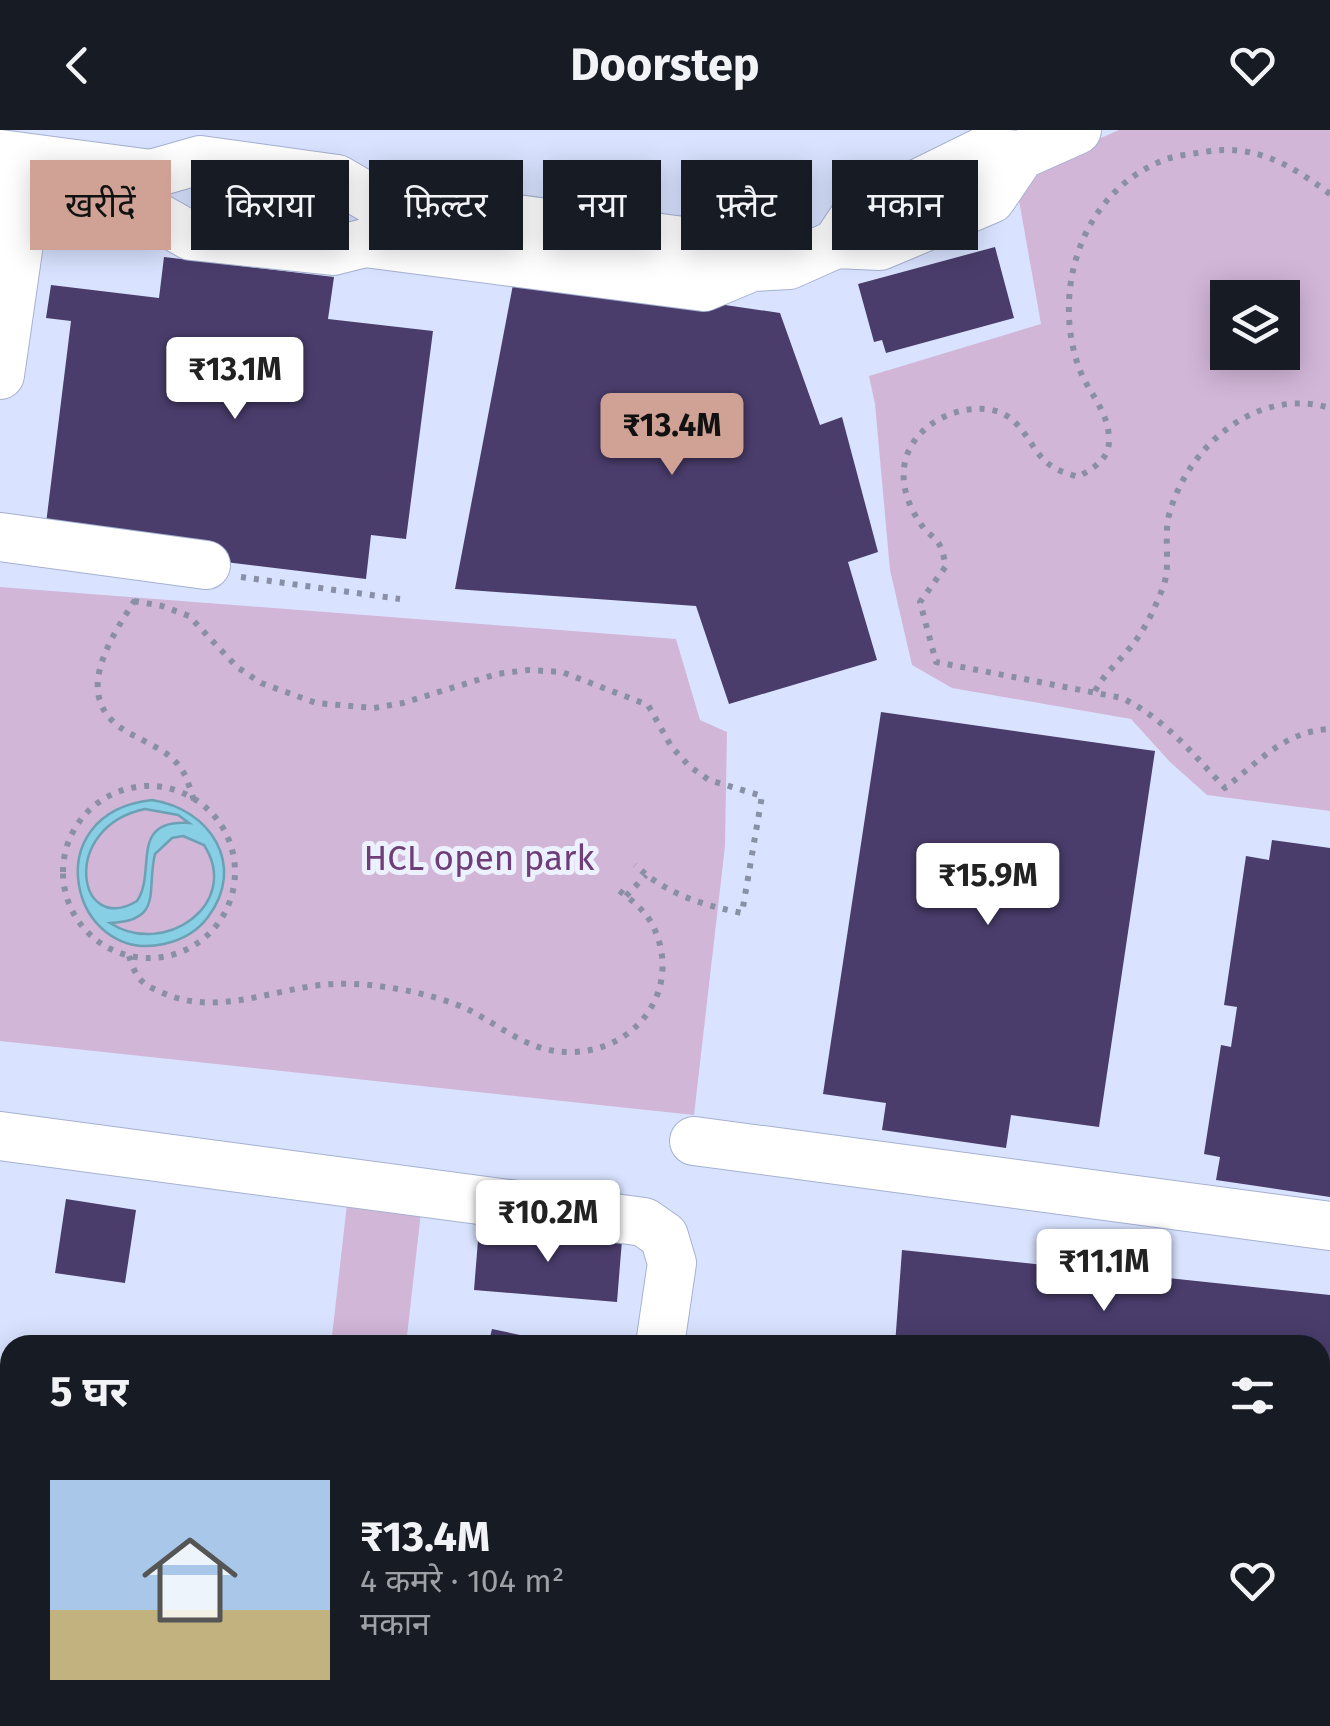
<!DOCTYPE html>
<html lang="hi">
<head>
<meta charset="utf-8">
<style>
	:root { --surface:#171b24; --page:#20242c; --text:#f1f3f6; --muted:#9ea1a6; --accent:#cfa295 }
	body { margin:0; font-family:"Fira Sans","Noto Sans Devanagari",sans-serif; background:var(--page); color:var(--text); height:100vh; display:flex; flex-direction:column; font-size:38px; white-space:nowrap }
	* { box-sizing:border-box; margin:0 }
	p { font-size:32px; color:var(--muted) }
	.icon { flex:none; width:55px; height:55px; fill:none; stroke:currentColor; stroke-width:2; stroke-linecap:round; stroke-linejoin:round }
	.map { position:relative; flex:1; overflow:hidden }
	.panel { position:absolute; left:0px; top:1205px; width:1330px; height:392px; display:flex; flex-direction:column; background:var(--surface); border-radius:30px 30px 0 0; box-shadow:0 5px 25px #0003 }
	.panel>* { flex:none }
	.guide { position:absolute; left:30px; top:30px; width:1270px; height:90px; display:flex; gap:20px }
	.controls { position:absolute; left:1210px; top:150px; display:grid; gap:20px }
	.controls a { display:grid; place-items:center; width:90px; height:90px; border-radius:0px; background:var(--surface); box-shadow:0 5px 25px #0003; font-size:50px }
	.price { position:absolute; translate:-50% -85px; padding:0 22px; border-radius:10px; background:#fff; color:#222; font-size:32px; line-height:65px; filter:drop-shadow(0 2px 5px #0008) }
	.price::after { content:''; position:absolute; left:50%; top:60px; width:30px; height:22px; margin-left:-15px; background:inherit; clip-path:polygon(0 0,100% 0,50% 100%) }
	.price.active { background:var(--accent); color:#111 }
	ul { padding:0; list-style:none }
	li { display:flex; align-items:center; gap:30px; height:250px; padding:0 50px }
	li span { display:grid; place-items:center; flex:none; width:280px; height:200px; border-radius:0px; color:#555 }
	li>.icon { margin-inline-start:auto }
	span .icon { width:120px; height:120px; fill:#fffc; stroke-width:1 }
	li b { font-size:42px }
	h2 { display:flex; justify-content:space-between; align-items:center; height:120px; padding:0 50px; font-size:42px }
	.chip { padding:0 35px; border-radius:0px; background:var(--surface); box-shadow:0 5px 25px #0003; font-size:35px; line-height:90px }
	.chip.active { background:var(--accent); color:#111 }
	header { display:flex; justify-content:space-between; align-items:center; height:130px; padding:0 50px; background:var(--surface); font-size:45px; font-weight:700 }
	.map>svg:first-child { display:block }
</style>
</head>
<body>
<header><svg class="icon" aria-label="back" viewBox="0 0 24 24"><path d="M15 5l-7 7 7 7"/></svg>Doorstep<svg class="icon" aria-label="heart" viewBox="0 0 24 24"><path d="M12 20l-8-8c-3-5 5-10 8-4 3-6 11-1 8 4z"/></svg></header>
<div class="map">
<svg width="1330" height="1596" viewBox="0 0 1330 1596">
	<rect width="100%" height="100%" fill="#d9e3ff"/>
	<!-- green -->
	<path fill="#d2b6d8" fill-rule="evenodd" d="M1119,0H1330V681L1207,665L1170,632L1131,589L952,558L912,535L890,440L875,274L869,246L1041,194L1018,65L1044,33ZM1228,168H1282V222H1228Z
		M0,457L676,509L700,590L727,602L725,716L694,985L0,911Z
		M347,1074L421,1082L406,1215H331Z"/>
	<!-- water -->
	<path fill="#87cfe5" stroke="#6da0b4" stroke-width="2.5" fill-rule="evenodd" d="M152,670C210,679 247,735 208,787C197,802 182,810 164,814C71,835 34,683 152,670ZM145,679L178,685L189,693C128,689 157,742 137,771C77,807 59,697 145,679ZM183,706L204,715C242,774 164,828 110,793C164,791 146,760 155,724L172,708Z"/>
	<!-- building -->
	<path fill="#4a3d6c" d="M995,117L1014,188L886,223L882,210L874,212L858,154Z
		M164,127L334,147L328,189L433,201L406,409L371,405L366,449L44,410L71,191L46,188L51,155L159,168Z
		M515,144L780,183L820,295L842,287L878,422L848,432L877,530L729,574L696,476L455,459Z
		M881,582L1155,621L1099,997L1011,985L1006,1018L882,1000L886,973L823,964Z
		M1272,710L1330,718V1067L1216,1050L1220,1027L1204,1024L1221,915L1231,917L1237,877L1224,875L1246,726L1269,730Z
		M66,1069L136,1080L125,1153L55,1143Z
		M479,1098L622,1110L617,1172L474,1160Z
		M902,1120L1330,1165V1387L1320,1385V1215H895Z
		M492,1199L558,1213V1215H493L489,1211Z
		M0,1245L10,1246V1571L0,1570Z
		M307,1588H565L562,1596H307Z
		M693,1588H922L921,1596H692Z
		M1051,1588H1138L1137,1596H1050Z"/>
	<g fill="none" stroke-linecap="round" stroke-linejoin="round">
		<!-- minor casing -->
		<g stroke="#a5b1d2" stroke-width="50">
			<path id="minor" d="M0,24L151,44L200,30L337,49L373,70L706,114L752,137
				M0,67L141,78L191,106L333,121L365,113L704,157L752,137L789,135L836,114L880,116L991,69L1021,25L1077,0
				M836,114L856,84L982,22L1021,25
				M0,245L30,37
				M0,407L206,435
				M0,1006L644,1092L664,1106L672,1133L660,1215
				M694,1011L1330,1096
				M1320,1486L1330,1487
				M604,1596L605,1588
				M663,1596L664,1588
				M976,1596L977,1588
				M1034,1596V1588"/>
		</g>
		<!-- path -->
		<path stroke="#8990a5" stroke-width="6" stroke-dasharray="5 8" stroke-linecap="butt" d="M1330,64C1291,35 1255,13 1204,22C1192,24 1178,25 1167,29C1085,58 1052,154 1077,232C1085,260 1108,278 1109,308C1110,329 1095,337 1078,347C1070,344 1057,341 1050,335C1030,321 1025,290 996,281C973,275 948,282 930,295C894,322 898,364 923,397C927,403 935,407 939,414C943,420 944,429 946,436L920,472L936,532L1122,568C1165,589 1193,624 1225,658C1258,632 1285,601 1330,599
			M241,447L400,469
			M135,470C109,511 68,571 131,604C149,614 171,622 182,640C188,649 190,660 194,670
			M134,471L162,476L189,486L237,537L261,553L316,573L374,578L403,573L497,544L528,540L562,542L648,575L671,616L689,636L709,650L762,666L742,783C702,775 666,764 635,735
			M1095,561C1104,544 1116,535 1128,520C1144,502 1153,482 1162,460C1172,437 1163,409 1169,385C1187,317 1256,256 1330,278
			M63 742a86 86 0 1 1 172 0a86 86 0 1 1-172 0Z
			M626,766L646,745
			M129,826C131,832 134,841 138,847C144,855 154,859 163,863C220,888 277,856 335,854C373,852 434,863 469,880C503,897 531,924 573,922C639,920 684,856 652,794C643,778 629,768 614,757"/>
		<!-- minor -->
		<use href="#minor" stroke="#fff" stroke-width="48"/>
	</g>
	<g text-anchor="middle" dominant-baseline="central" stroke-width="10" stroke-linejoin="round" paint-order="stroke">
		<!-- park labels -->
		<g font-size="35" fill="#6f3e79" stroke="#ecf1ff">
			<text x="479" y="728">HCL open park</text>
		</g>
	</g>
</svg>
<div class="controls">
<a><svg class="icon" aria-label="layers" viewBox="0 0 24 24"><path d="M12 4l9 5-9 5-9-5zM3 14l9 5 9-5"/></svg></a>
</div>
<b class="price" style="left:235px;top:292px">₹13.1M</b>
<b class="price active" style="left:672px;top:348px">₹13.4M</b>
<b class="price" style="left:988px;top:798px">₹15.9M</b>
<b class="price" style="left:548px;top:1135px">₹10.2M</b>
<b class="price" style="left:1104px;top:1184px">₹11.1M</b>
<div class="guide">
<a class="chip active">खरीदें</a>
<a class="chip">किराया</a>
<a class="chip">फ़िल्टर</a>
<a class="chip">नया</a>
<a class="chip">फ़्लैट</a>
<a class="chip">मकान</a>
</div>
<section class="panel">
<h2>5 घर<svg class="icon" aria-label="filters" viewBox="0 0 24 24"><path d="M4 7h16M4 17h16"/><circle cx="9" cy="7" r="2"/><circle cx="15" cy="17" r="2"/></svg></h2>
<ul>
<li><span style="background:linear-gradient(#a9c7e8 65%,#c2b280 0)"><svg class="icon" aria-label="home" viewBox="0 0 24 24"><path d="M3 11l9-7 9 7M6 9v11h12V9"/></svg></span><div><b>₹13.4M</b><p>4 कमरे · 104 m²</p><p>मकान</p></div><svg class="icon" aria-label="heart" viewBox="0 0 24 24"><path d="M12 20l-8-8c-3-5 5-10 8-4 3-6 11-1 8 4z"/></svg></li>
</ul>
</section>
</div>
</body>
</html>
